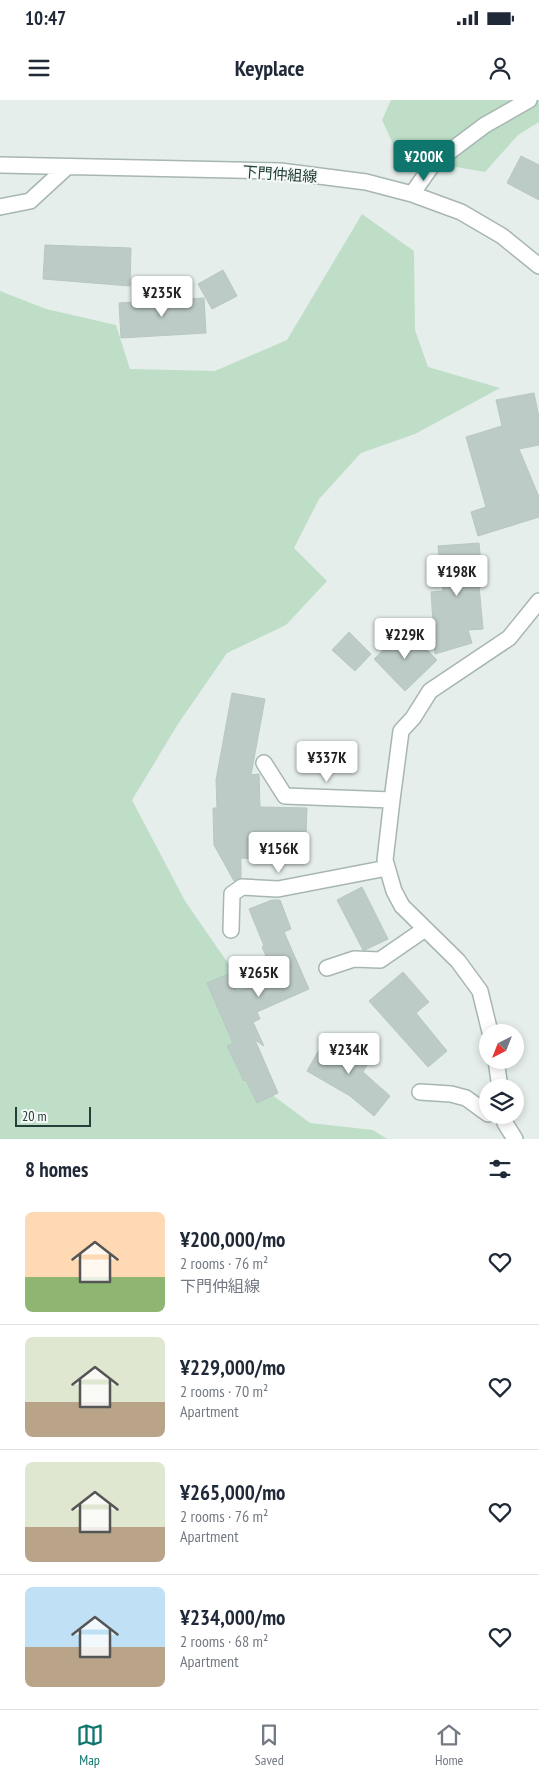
<!DOCTYPE html>
<html lang="en">
<head>
<meta charset="utf-8">
<style>
	:root { --surface:#fff; --page:#f2f2f3; --text:#1f2937; --muted:#747a83; --line:#e0e1e3; --accent:#0f766e }
	body { margin:0; font-family:"PT Sans Narrow","Noto Sans JP",sans-serif; background:var(--page); color:var(--text); height:100vh; display:flex; flex-direction:column; font-size:19px; white-space:nowrap }
	* { box-sizing:border-box; margin:0 }
	p { font-size:16px; color:var(--muted) }
	.icon { flex:none; width:28px; height:28px; fill:none; stroke:currentColor; stroke-width:2; stroke-linecap:round; stroke-linejoin:round }
	.map { position:relative; height:1039px; overflow:hidden }
	.sheet { display:flex; flex-direction:column; background:var(--surface); flex:1 }
	.sheet>* { flex:none }
	.needle { width:32px; rotate:222deg }
	.fabs { position:absolute; left:479px; top:924px; display:grid; gap:10px }
	.fabs a { display:grid; place-items:center; width:45px; height:45px; border-radius:50%; background:var(--surface); box-shadow:0 2px 8px #0003; font-size:25px }
	.scale { position:absolute; left:15px; bottom:12px; width:76px; box-sizing:border-box; padding-left:5px; border:2px solid #243f39; border-top:0; font-size:14px; line-height:18px; white-space:nowrap; color:#243f39; -webkit-text-stroke:4px #f5faf8; paint-order:stroke }
	.price { position:absolute; translate:-50% -42px; padding:0 11px; border-radius:5px; background:#fff; color:#222; font-size:16px; line-height:32px; filter:drop-shadow(0 1px 2px #0008) }
	.price::after { content:''; position:absolute; left:50%; top:30px; width:15px; height:11px; margin-left:-8px; background:inherit; clip-path:polygon(0 0,100% 0,50% 100%) }
	.price.on { background:var(--accent); color:#fff }
	ul { padding:0; list-style:none }
	li { display:flex; align-items:center; gap:15px; height:125px; padding:0 25px }
	li+li { border-top:1px solid var(--line) }
	li span { display:grid; place-items:center; flex:none; width:140px; height:100px; border-radius:8px; color:#555 }
	li>.icon { margin-inline-start:auto }
	span .icon { width:60px; height:60px; fill:#fffc; stroke-width:1 }
	li b { font-size:21px }
	h2 { display:flex; justify-content:space-between; align-items:center; height:60px; padding:0 25px; font-size:21px }
	.status { display:flex; justify-content:space-between; align-items:center; height:35px; padding:0 25px; background:var(--surface); direction:ltr }
	.status svg { height:14px; fill:currentColor }
	header { display:flex; justify-content:space-between; align-items:center; height:65px; padding:0 25px; background:var(--surface); font-size:22px; font-weight:600 }
	.menu { display:flex; justify-content:space-around; align-items:center; height:70px; border-top:1px solid var(--line); background:var(--surface); font-size:14px; color:var(--muted) }
	.menu a { display:grid; justify-items:center; gap:2px }
	.menu .on { color:var(--accent) }
	.map>svg:first-child { display:block }
</style>
</head>
<body>
<div class="status"><b>10:47</b><svg viewBox="0 0 49 12"><path d="M0 12V9h3v3zM5 12V6h3v6zM10 12V3h3v9zM15 12V0h3v12zM26 1h20v11H26zM47 4h2v5h-2z"/></svg></div>
<header><svg class="icon" aria-label="menu" viewBox="0 0 24 24"><path d="M4 6h16M4 12h16M4 18h16"/></svg>Keyplace<svg class="icon" aria-label="person" viewBox="0 0 24 24"><circle cx="12" cy="8" r="4"/><path d="M4 21q1-7 8-7t8 7"/></svg></header>
<div class="map">
<svg width="539" height="1039" viewBox="0 0 539 1039">
	<rect width="100%" height="100%" fill="#e5eeea"/>
	<!-- green -->
	<path fill="#bedec8" d="M391,0H539V22L518,35L485,72L399,57L382,20Z
		M362,114L414,151L415,230L428,267L500,288L415,334L361,353L319,399L294,448L327,481L286,525L227,553L178,624L132,700L185,801L243,885L254,953L267,991L310,1023L373,1030L387,1039H0V191L46,209L116,225L130,269L215,271L287,240Z"/>
	<!-- building -->
	<path fill="#bdcbc6" stroke="#b7c7c1" d="M521,56L539,65V100L507,83Z
		M45,145L131,148L130,186L43,179Z
		M223,170L237,196L212,209L198,184Z
		M204,198L206,233L121,238L119,203Z
		M534,293L539,317V345L519,349L539,397V417L478,436L471,412L486,407L466,337L502,326L496,300Z
		M479,443L482,475H478L483,529L468,530L472,543L435,554L431,492L443,491L438,446Z
		M406,529L437,560L405,591L374,559Z
		M349,532L371,554L355,571L332,550Z
		M232,593L265,599L251,675L259,674L260,707L307,708L305,761L241,758V778L234,781L214,745L213,708H217L216,680Z
		M362,787L388,839L365,850H363L337,800Z
		M272,800H280L291,829L284,832L309,889L257,912L260,919L253,922L264,946L255,940L278,993L257,1003L246,980L244,981L227,946L233,943L207,883L229,874L237,892L275,876L262,847L264,846L249,809Z
		M403,872L429,902L416,913L447,951L428,967L369,901Z
		M324,941L342,951L349,941L372,956L363,972L390,996L374,1016L350,996L307,971Z"/>
	<g fill="none" stroke-linecap="round" stroke-linejoin="round">
		<!-- minor casing -->
		<g stroke="#a7b6b1" stroke-width="18">
			<path id="minor" d="M0,65L280,71L366,82L412,94L461,112L502,136L539,166
				M412,94L433,64L485,25L529,0
				M0,107L30,101L67,67
				M264,663L285,696L392,700
				M231,830L232,794L242,787L278,789L387,768
				M327,868L354,859L380,860L425,829
				M490,932L480,891L458,861L402,806L394,791L385,760L392,700L401,631L413,618L430,591L509,538L539,501
				M496,960L500,988
				M420,992L451,994L466,998L488,1014
				M504,1015L505,1023L515,1039"/>
		</g>
		<!-- minor -->
		<use href="#minor" stroke="#fff" stroke-width="15"/>
	</g>
	<g text-anchor="middle" dominant-baseline="central" stroke-width="4" stroke-linejoin="round" paint-order="stroke">
		<!-- street labels -->
		<g font-size="15" fill="#243f39" stroke="#f5faf8">
			<text transform="translate(280 74) rotate(4)">下門仲組線</text>
		</g>
	</g>
</svg>
<div class="fabs">
<a><svg class="needle" viewBox="-14 -14 28 28"><path d="M0-13l5 13h-10z" fill="#e53935"/><path d="M0 13l5-13h-10z" fill="#747a83"/></svg></a>
<a><svg class="icon" aria-label="layers" viewBox="0 0 24 24"><path d="M12 4l9 5-9 5-9-5zM3 14l9 5 9-5"/></svg></a>
</div>
<div class="scale">20 m</div>
<b class="price on" style="left:424px;top:82px">¥200K</b>
<b class="price" style="left:162px;top:218px">¥235K</b>
<b class="price" style="left:457px;top:497px">¥198K</b>
<b class="price" style="left:405px;top:560px">¥229K</b>
<b class="price" style="left:327px;top:683px">¥337K</b>
<b class="price" style="left:279px;top:774px">¥156K</b>
<b class="price" style="left:259px;top:898px">¥265K</b>
<b class="price" style="left:349px;top:975px">¥234K</b>
</div>
<section class="sheet">
<h2>8 homes<svg class="icon" aria-label="filters" viewBox="0 0 24 24"><path d="M4 7h16M4 17h16"/><circle cx="9" cy="7" r="2"/><circle cx="15" cy="17" r="2"/></svg></h2>
<ul>
<li><span style="background:linear-gradient(#ffd9b3 65%,#8fb573 0)"><svg class="icon" aria-label="home" viewBox="0 0 24 24"><path d="M3 11l9-7 9 7M6 9v11h12V9"/></svg></span><div><b>¥200,000/mo</b><p>2 rooms · 76 m²</p><p>下門仲組線</p></div><svg class="icon" aria-label="heart" viewBox="0 0 24 24"><path d="M12 20l-8-8c-3-5 5-10 8-4 3-6 11-1 8 4z"/></svg></li>
<li><span style="background:linear-gradient(#dfe7d0 65%,#b9a48a 0)"><svg class="icon" aria-label="home" viewBox="0 0 24 24"><path d="M3 11l9-7 9 7M6 9v11h12V9"/></svg></span><div><b>¥229,000/mo</b><p>2 rooms · 70 m²</p><p>Apartment</p></div><svg class="icon" aria-label="heart" viewBox="0 0 24 24"><path d="M12 20l-8-8c-3-5 5-10 8-4 3-6 11-1 8 4z"/></svg></li>
<li><span style="background:linear-gradient(#dfe7d0 65%,#b9a48a 0)"><svg class="icon" aria-label="home" viewBox="0 0 24 24"><path d="M3 11l9-7 9 7M6 9v11h12V9"/></svg></span><div><b>¥265,000/mo</b><p>2 rooms · 76 m²</p><p>Apartment</p></div><svg class="icon" aria-label="heart" viewBox="0 0 24 24"><path d="M12 20l-8-8c-3-5 5-10 8-4 3-6 11-1 8 4z"/></svg></li>
<li><span style="background:linear-gradient(#bfe0f5 60%,#b9a48a 0)"><svg class="icon" aria-label="home" viewBox="0 0 24 24"><path d="M3 11l9-7 9 7M6 9v11h12V9"/></svg></span><div><b>¥234,000/mo</b><p>2 rooms · 68 m²</p><p>Apartment</p></div><svg class="icon" aria-label="heart" viewBox="0 0 24 24"><path d="M12 20l-8-8c-3-5 5-10 8-4 3-6 11-1 8 4z"/></svg></li>
</ul>
</section>
<nav class="menu">
<a class="on"><svg class="icon" aria-label="map" viewBox="0 0 24 24"><path d="M3 6l6-2 6 2 6-2v14l-6 2-6-2-6 2zM9 4v14M15 6v14"/></svg>Map</a>
<a><svg class="icon" aria-label="saved" viewBox="0 0 24 24"><path d="M7 4h10v16l-5-4-5 4z"/></svg>Saved</a>
<a><svg class="icon" aria-label="home" viewBox="0 0 24 24"><path d="M3 11l9-7 9 7M6 9v11h12V9"/></svg>Home</a>
</nav>
</body>
</html>
